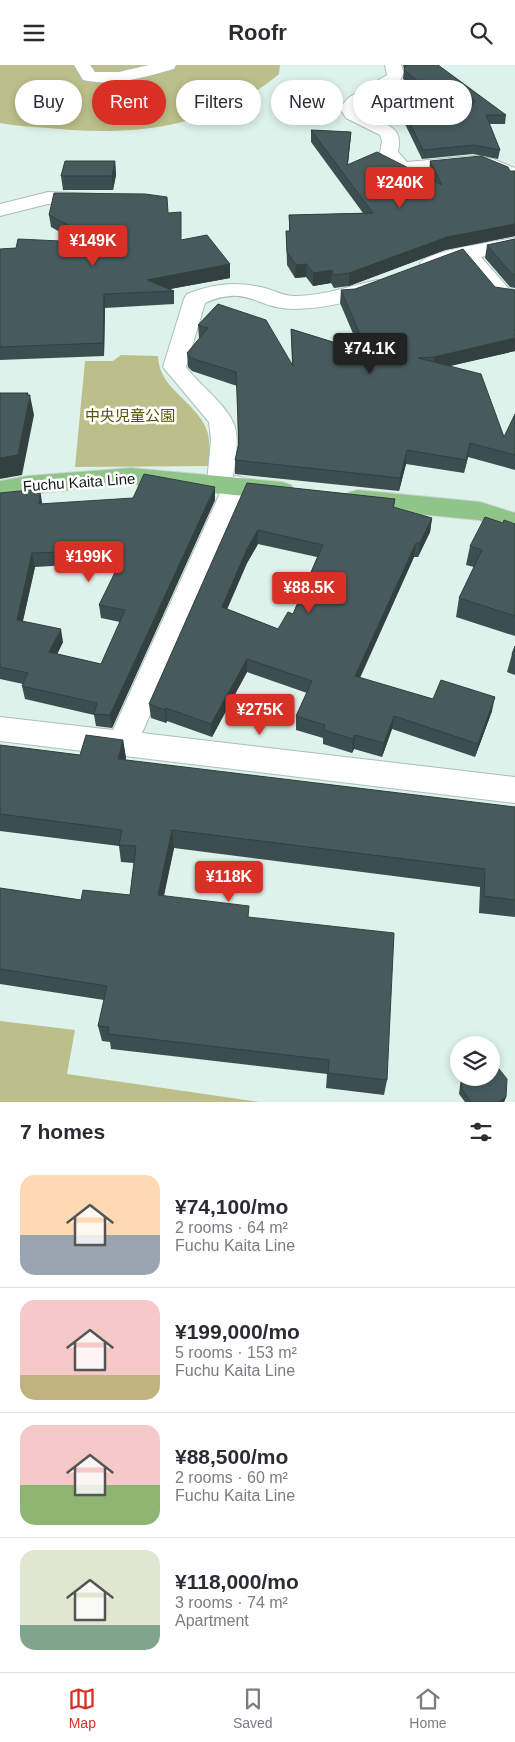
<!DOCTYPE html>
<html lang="en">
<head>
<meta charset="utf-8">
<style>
	:root { --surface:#fff; --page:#f2f2f3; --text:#2b2b33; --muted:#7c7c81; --line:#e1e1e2; --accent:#d93025 }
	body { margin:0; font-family:Arial,"Noto Sans JP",sans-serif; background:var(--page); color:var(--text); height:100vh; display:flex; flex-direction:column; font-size:19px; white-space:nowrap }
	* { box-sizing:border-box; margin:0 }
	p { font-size:16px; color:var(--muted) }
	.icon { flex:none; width:28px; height:28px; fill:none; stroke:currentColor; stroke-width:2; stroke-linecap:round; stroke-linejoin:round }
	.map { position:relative; height:1037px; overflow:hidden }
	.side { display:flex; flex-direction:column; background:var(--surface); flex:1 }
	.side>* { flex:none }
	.hud { position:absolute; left:15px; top:15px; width:485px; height:45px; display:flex; gap:10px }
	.buttons { position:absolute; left:450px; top:971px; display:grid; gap:10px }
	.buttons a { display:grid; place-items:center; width:50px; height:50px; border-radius:50%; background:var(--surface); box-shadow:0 2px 8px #0003; font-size:25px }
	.price { position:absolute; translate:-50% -42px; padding:0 11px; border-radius:5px; background:var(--accent); color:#fff; font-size:16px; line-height:32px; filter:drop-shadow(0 1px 2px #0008) }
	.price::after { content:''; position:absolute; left:50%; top:30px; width:15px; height:11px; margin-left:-8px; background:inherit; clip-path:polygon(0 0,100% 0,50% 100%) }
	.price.current { background:#222; color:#fff }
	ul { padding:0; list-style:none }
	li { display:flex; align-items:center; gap:15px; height:125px; padding:0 20px }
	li+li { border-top:1px solid var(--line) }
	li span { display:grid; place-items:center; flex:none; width:140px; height:100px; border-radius:15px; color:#555 }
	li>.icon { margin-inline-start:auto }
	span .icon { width:60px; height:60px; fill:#fffc; stroke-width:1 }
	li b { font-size:21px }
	h2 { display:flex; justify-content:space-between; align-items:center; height:60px; padding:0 20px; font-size:21px }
	.tag { padding:0 18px; border-radius:22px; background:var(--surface); box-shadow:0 2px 8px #0003; font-size:18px; line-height:45px }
	.tag.current { background:var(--accent); color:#fff }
	header { display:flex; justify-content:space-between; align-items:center; height:65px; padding:0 20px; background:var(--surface); font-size:22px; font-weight:700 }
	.tabs { display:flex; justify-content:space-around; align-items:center; height:70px; border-top:1px solid var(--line); background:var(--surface); font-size:14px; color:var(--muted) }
	.tabs a { display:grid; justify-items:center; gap:2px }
	.tabs .current { color:var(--accent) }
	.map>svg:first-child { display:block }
</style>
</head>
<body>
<header><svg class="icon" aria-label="menu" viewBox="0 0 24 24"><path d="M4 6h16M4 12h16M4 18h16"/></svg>Roofr<svg class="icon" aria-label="search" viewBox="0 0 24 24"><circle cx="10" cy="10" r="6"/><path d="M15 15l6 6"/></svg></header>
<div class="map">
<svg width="515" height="1037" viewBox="0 0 515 1037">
	<rect width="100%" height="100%" fill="#ddf2eb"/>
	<!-- green -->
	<path fill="#bcbf89" d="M0,0H280L279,9C215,63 130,72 49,63C33,62 16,61 0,58Z
		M121,290L158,291C159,324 193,334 206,363C211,374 209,389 209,401L75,402L85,296H113Z
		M0,956L75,965L67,1009L260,1037H0Z"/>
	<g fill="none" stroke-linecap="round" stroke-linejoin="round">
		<!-- minor casing -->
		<g stroke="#aabeb7" stroke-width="2">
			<path id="minor" d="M74,0H90L95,7H119L149,0H176L174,4C144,12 114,22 83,15Z
				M385,0H401L404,8L399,17L360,41L358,43L367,49L386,46L443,42L449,43L452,47L449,51L443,52L382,57C398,65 401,69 398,87L407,97L473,91L493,94L515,103V115C502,113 491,104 479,102C460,101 409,112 398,107C390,104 385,95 380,88L382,76L380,70L346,53L340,43L348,33L387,10Z
				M48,127L97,129L100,133L97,137L48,139L0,151V139Z
				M515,173V185L481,192L509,224L515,225V237L494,234L462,195L430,204L423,202L420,198C428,186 497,176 515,173Z
				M377,215L385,216L388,221L385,226C356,235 324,244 294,244C256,244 248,219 205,238L186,302C199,320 228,340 235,362C239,377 235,397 233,412L237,411L246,414L250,420L142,668L515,712V738L0,676V652L113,665L221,426L211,424L207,418L211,375L209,357L163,302L184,234L187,229C214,218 237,216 265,223C275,226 284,231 295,231C323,231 350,221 377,215Z"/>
		</g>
		<!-- major casing -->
		<g stroke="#d0d1d1" stroke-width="2">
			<path id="major" d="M131,403L282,417L291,420L295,426L291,432L282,435L131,419L27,429L0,434V416L27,411Z
				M357,425L480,437L515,448V466L479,455L357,443L348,440L344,434L348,428Z"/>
		</g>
		<!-- minor -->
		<use href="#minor" fill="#fff" fill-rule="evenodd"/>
		<!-- major -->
		<use href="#major" fill="#8fc589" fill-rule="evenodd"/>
	</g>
	<!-- wall -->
	<path fill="#3d4e50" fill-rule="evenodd" d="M403,0H438L506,50L505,59H489L500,85L498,94L473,89L422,94L404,57L405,48L470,43L471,42L469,40L463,39L437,41L403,14L404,4Z
		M311,65L351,67L348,100L432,115L429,109L430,96L510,106H515V171L445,185L349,221L334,223L331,218L313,221L306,212L295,213L287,200L286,166H289V150L363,148L311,77Z
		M115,96L116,110L113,125H63L61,111Z
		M168,148L181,160V175L230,199V213L170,224L174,226V239L105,243L104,291L0,295V184L16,183L78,177L51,162L49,150Z
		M515,174V223L510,222L485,193L487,180Z
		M341,225L515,286L449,301L504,372L515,349V405L468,392L464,408L406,399L399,426L235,409V395L238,380L237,321L192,306L188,302L187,288L200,274L199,273L198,260L218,239L292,300L291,264L360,285L340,238Z
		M247,418L395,434L394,443L432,453L430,467L418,492H414L360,613L433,634L492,646L475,692L392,664L382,692L354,684L352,688L323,679V673L296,665V651L307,628L247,607L212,672L167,656L166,658L151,653L149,639ZM258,479L317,492L293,549L278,564L227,544L247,498Z
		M0,428L42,437V439L215,435L112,663L96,661L94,650L25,634L22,621L23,619L0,614ZM86,499V503L117,504L99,540L101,553L120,557L101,599L57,589L63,577L23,556L35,502Z
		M503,458L515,459V571L456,552L459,533L474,502L466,500L470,481Z
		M515,581V610L507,607L512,589Z
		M123,675L126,693L125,695L515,742V852L479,848L480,822L174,783L164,831L249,852L387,1015L384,1030L326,1023L327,1009L111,984L110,977L102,976L98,961L104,935L0,919V823L81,835L130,830L134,798L121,797L119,781L0,766V680L80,690Z
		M461,1012H491L506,1032L504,1037H465L459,1029Z"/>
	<!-- shaded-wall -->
	<path fill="#324041" d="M351,67L350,79L346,113L347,100Z
		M115,96L116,110L113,125L112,111Z
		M515,159V171L445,185L349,221V208L447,172Z
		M230,199V213L159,226L147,215Z
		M307,199L306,212L295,213L296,200Z
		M332,205L331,218L313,221V208Z
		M104,229L105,243L104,291L103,278Z
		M515,264V286L433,305L434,292Z
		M28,328L29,336L30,330L34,350L22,410L0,414V393Z
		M470,378L468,392L464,408L466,395Z
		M407,385L406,399L399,426L400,413Z
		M215,422V435L112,663L110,650Z
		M40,424L42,437L41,452L39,439Z
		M432,453L430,467L418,492L420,478Z
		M258,465V479L247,498L222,556V542L247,484Z
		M416,478L414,492L354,625L355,611Z
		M32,488L35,502L20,568L17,555Z
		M61,564L63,577L52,600L49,587Z
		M247,594V607L212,672L211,659Z
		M495,632L492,646L475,692L478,679Z
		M166,643L167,656L166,658L165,645Z
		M394,651L392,664L382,692L384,678Z
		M355,670L354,684L352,688L353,674Z
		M123,675L126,693L121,712L118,694Z
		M172,765L174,783L160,847L158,830Z
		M506,1032L504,1037H499Z"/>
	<!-- building -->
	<path fill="#475b5d" stroke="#324041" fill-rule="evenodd" d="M406,0H438L506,50H486L500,85L474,80L423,85L405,48L470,43L475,36L470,31L464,30L438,32L404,5Z
		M311,65L351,67L347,100L377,87L442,120L430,96L481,91L508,102L510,106H515V159L447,172L349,208L334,210L332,205L313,208L307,199L296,200L287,187L286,166H290L289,150L373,148Z
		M65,96H115L112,111H61Z
		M54,128L145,129L167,132L168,148L181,147V175L207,170L230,199L147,215L174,226L104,229L103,278L0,282V184L16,183L18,174L103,178L49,150Z
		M515,174V210L512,209L487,180Z
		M463,184L495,222L515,225V264H514L515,266V273L434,292L418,293L481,309L504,372L515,349V390L470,378L466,395L407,385L400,413L235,395L239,379L236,307L191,293L187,288L208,263L198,260L218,239L266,255L293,301L291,264L368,288L341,225L355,224Z
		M0,328H28L27,330H30L18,390L0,393Z
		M144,409L215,422L110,650L94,649L97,638L22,621L28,608L0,602V428L40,424L39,439L133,433ZM85,486L84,490L123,491L99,540L125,545L101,599L49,587L61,564L17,555L32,488Z
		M247,418L395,434L393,442L432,453L420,478H416L355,611L433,634L441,615L495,632L478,679L394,651L384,678L355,670L353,674L324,665L325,660L296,651L312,616L247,594L211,659L166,643L165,645L149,639ZM258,465L323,480L293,549L288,547L278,564L222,542L247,484Z
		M485,452L503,458L504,455L515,459V551L459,533L482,485L470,481Z
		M515,581V590L512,589Z
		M86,670L123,675L118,694L515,742V835L484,831L485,804L172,765L158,830L249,841L248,852L394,868L387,1015L328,1008L329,995L108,969L109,962L98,961L107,921L0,904V823L81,835L83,825L130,830L136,781L119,780L122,765L0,749V680L80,690Z
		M491,998L495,999L507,1014L506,1032L499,1037H471L461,1023L462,1012H491Z"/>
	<g text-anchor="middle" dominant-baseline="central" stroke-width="5" stroke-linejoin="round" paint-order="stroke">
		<!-- park labels -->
		<g font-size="15" fill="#535400" stroke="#fff">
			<text x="130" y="350">中央児童公園</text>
		</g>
		<!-- street labels -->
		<g font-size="15" fill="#131a18" stroke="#fff">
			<text transform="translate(79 417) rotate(-4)">Fuchu Kaita Line</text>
		</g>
	</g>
</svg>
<div class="buttons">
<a><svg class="icon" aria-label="layers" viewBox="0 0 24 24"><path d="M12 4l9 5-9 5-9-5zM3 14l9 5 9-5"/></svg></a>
</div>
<b class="price" style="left:400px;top:144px">¥240K</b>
<b class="price" style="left:93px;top:202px">¥149K</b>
<b class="price current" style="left:370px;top:310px">¥74.1K</b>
<b class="price" style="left:89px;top:518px">¥199K</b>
<b class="price" style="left:309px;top:549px">¥88.5K</b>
<b class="price" style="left:260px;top:671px">¥275K</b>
<b class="price" style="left:229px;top:838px">¥118K</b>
<div class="hud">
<a class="tag">Buy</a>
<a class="tag current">Rent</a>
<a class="tag">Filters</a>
<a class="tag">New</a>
<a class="tag">Apartment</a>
</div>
</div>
<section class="side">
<h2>7 homes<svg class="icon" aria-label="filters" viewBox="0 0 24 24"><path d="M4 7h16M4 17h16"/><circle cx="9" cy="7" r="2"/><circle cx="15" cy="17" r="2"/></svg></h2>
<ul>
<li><span style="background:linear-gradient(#ffd9b3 60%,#9aa5b1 0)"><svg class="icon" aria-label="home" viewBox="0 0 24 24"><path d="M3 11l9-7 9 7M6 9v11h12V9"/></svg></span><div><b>¥74,100/mo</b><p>2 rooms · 64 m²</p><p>Fuchu Kaita Line</p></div></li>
<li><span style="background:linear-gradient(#f6c9c9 75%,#c2b280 0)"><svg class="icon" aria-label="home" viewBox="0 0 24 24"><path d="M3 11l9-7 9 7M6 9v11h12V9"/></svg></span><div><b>¥199,000/mo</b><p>5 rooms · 153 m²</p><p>Fuchu Kaita Line</p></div></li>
<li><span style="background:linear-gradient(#f6c9c9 60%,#8fb573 0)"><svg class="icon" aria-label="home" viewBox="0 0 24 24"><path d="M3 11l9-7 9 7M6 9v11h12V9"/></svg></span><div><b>¥88,500/mo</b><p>2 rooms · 60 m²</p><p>Fuchu Kaita Line</p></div></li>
<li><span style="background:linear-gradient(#dfe7d0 75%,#7fa58c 0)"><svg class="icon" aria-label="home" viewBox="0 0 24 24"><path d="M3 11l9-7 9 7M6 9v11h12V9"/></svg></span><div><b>¥118,000/mo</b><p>3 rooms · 74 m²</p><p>Apartment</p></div></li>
</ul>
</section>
<nav class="tabs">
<a class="current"><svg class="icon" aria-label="map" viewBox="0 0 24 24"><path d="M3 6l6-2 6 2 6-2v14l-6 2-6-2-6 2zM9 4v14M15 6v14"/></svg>Map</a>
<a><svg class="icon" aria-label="saved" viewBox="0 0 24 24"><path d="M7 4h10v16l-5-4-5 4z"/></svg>Saved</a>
<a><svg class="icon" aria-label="home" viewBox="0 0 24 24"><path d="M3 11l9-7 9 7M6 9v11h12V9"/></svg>Home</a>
</nav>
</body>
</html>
